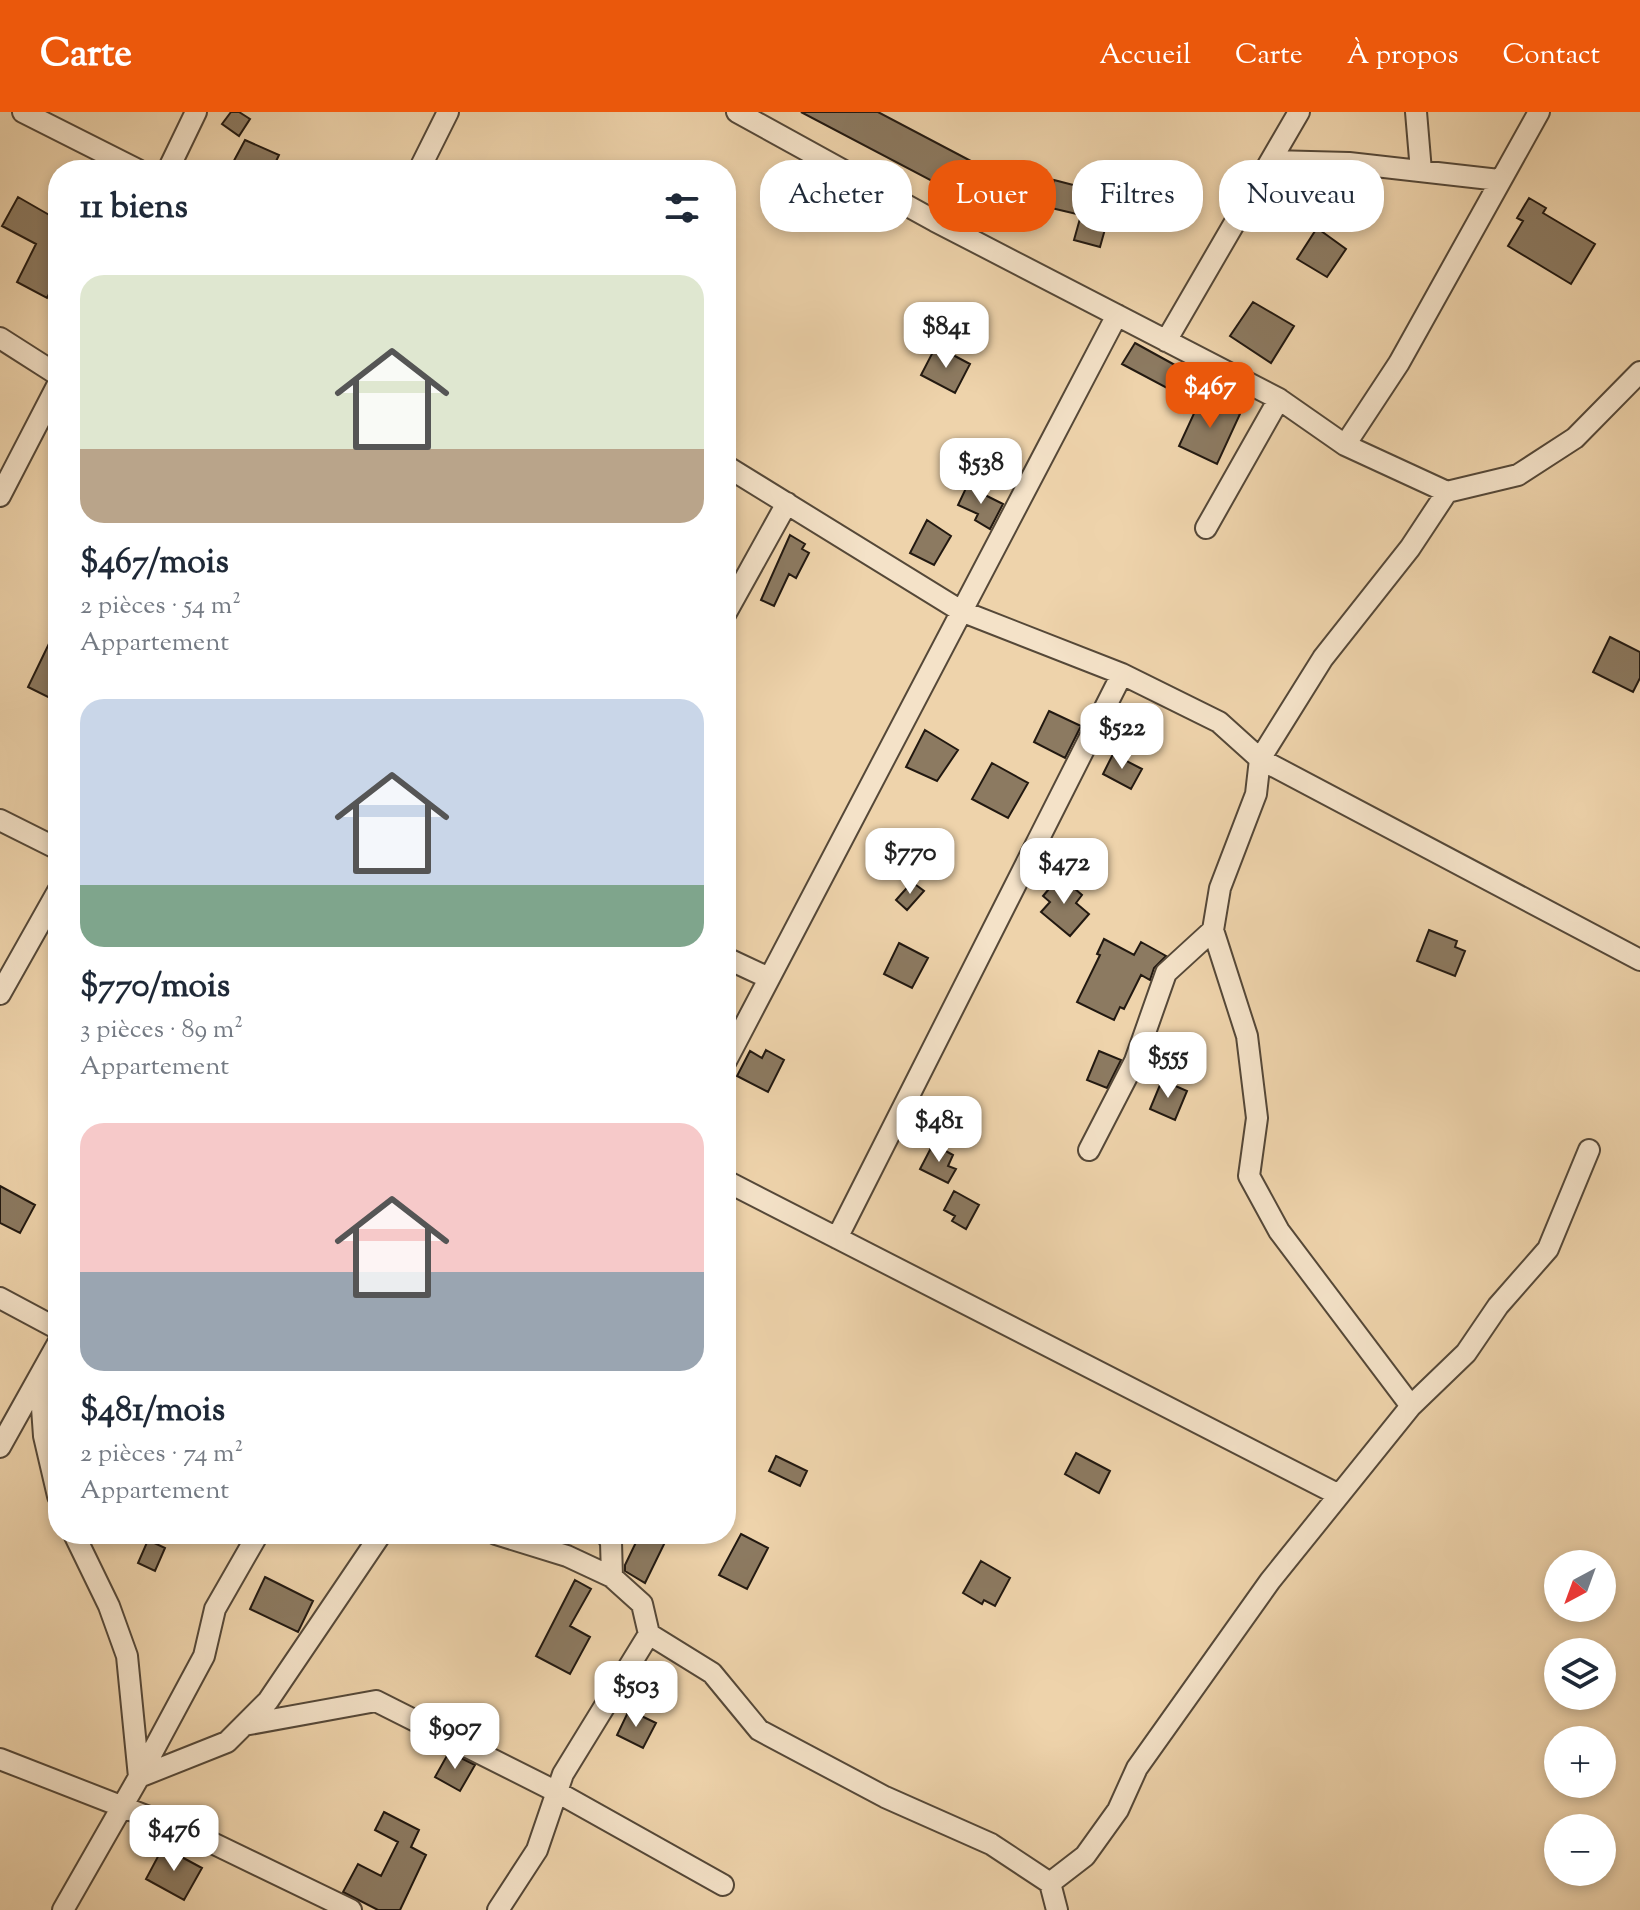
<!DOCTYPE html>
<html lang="fr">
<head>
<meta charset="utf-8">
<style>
	:root { --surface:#fff; --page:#f6f6f7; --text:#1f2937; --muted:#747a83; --accent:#ea580c }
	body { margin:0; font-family:"Sorts Mill Goudy",serif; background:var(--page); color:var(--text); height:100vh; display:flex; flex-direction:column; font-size:30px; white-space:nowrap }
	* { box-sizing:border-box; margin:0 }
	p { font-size:26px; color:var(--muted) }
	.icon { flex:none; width:44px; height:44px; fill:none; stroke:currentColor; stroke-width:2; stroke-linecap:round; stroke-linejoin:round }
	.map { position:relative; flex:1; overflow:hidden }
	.sheet { position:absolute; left:48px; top:48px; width:688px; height:1384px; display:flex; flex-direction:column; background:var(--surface); border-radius:32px; box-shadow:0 4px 12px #0003 }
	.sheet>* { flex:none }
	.banner { position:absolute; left:760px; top:48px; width:760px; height:72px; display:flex; gap:16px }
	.needle { width:52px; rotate:221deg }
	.fabs { position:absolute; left:1544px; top:1438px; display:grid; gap:16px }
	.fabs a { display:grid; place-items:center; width:72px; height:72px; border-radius:50%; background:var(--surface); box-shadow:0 4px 12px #0003; font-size:40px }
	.price { position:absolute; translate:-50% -68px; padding:0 18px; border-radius:16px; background:#fff; color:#222; font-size:26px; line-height:52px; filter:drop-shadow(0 2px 4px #0008) }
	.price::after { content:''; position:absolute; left:50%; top:48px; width:24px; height:18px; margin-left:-12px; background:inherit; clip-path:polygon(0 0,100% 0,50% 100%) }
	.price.active { background:var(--accent); color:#fff }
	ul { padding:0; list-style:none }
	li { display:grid; align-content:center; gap:16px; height:424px; padding:0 32px }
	li span { display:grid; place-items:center; height:248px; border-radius:24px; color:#555 }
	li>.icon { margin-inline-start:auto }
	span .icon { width:144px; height:144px; fill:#fffc; stroke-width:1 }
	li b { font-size:34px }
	h2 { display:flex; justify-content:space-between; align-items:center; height:96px; padding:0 32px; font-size:34px }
	.tag { padding:0 28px; border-radius:32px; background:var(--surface); box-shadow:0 4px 12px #0003; font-size:28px; line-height:72px }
	.tag.active { background:var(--accent); color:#fff }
	header { display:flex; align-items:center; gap:48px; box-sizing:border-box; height:112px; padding:0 40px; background:var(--accent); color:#fff }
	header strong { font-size:38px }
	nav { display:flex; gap:44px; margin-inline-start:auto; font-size:28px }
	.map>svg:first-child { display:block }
</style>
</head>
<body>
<header>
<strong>Carte</strong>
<nav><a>Accueil</a><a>Carte</a><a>À propos</a><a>Contact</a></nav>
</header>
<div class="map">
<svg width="1640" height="1798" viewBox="0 0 1640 1798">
	<rect width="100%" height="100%" fill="#eed3ab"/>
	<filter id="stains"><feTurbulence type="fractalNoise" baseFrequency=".0025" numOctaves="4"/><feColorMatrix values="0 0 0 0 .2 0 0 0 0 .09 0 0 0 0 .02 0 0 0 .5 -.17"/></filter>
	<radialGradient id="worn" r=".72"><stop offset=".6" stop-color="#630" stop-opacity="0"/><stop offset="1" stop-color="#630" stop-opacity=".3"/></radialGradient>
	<!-- building -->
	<path fill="#8c7a61" stroke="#221911" stroke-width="2" d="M231,0H239L250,7L239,24L222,12Z
		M801,0H878L1007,68L991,100Z
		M245,28L279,43L272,58H229Z
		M1054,68L1139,90L1133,117L1107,110L1100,135L1074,128L1081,103L1047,95Z
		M1281,68L1327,97L1317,112L1279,88L1273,81Z
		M18,85L58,108V164L47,186L17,170L36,132L2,114Z
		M1529,86L1546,96L1543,101L1595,132L1571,172L1508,134L1523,109L1517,106Z
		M1317,116L1346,137L1327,165L1297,147Z
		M1253,190L1294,214L1271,251L1230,224Z
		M1135,231L1193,263L1182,284L1122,252Z
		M936,234L970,252L955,281L921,263Z
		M1202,284L1240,302L1217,352L1179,334Z
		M967,374L1003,392L990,417L975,408L978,402L958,393Z
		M927,408L951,424L934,453L910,441Z
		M790,423L805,432L802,437L809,441L796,466L789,462L774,494L761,488Z
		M58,513V590L28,575Z
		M1610,525L1640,540V566L1633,580L1593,560Z
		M1049,599L1081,614L1065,646L1034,630Z
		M925,618L958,638L937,669L906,655Z
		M1113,642L1142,657L1131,677L1103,662Z
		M992,651L1028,671L1008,706L972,687Z
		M1060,764L1082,783L1076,791L1089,802L1070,824L1041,800L1050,790L1043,784Z
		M912,770L924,779L907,798L896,788Z
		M1429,818L1457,829L1455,835L1465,839L1455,864L1417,849Z
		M1104,827L1134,843L1141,830L1166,844L1154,856L1150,868L1141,863L1124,897L1120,895L1114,908L1077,890L1100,843L1097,842Z
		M899,831L928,846L912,876L884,862Z
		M766,938L784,948L768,980L737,964L750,939L762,946Z
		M1099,939L1121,948L1107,976L1087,968Z
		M1162,968L1187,979L1175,1008L1150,997Z
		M933,1032L953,1043L948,1054L956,1057L948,1071L920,1057Z
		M0,1074L35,1093L20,1121L0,1111Z
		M954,1079L979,1093L966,1117L952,1109L955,1104L944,1098Z
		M1076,1341L1110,1359L1099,1381L1065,1362Z
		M776,1344L807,1359L800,1374L769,1359Z
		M640,1422H669L645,1471L625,1459V1453Z
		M741,1422L768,1436L747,1477L719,1463Z
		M148,1428L165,1436L155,1459L138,1451Z
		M981,1449L1010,1466L995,1494L984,1488L982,1492L963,1481Z
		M265,1465L313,1489L298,1520L250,1497Z
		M575,1468L591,1477L570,1514L590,1525L570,1562L536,1544Z
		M629,1598L656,1611L643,1636L617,1623Z
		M449,1640L475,1653L460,1679L435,1665Z
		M384,1700L419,1718L411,1735L426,1743L400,1798H378L343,1780L358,1752L381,1764L398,1730L375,1718Z
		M163,1735L202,1756L184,1788L146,1767Z"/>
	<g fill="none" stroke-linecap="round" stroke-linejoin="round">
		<!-- minor casing -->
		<g stroke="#554838" stroke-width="24">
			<path id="minor" d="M23,0L138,58
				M737,0L935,109L1279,287L1345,333L1447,380L1518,363L1575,326L1640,260
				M1416,0L1421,59
				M1272,49L1349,51L1499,68
				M168,58L196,0
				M419,58L448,0
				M0,226L58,263
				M1166,229L1299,0
				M1345,333L1399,251L1539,0
				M726,354L961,499L1122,562L1219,610L1260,647L1256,682L1220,776L1213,818L1247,924L1257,1006L1249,1064L1279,1119L1411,1294
				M1447,380L1410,436L1323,546L1260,647L1640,848
				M0,384L58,272
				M1206,416L1279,287
				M726,501L787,391
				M0,708L58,737
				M726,846L769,866
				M0,882L58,779
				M726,949L1117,203
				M1089,1038L1135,949L1166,861L1213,818
				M726,1069L1339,1383
				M837,1126L1122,562
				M0,1186L58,1217
				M40,1267L44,1324L58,1384
				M0,1335L58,1231
				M74,1422L109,1494L127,1544L139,1665L227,1630L268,1589L381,1422
				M496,1422L567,1444L612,1465
				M649,1522L712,1561L759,1618L885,1685L991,1732L1050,1771L1057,1798
				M244,1613L376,1589L557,1680L723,1773
				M0,1647L200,1725L351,1798
				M1050,1771L1085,1744L1118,1698L1137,1656L1270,1469L1411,1294L1466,1241L1498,1194L1548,1137L1589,1038
				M63,1798L139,1665L204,1544L215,1497L258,1422
				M498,1798L537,1738L563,1662L649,1522L642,1492L612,1465L611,1430L606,1422"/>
		</g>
		<!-- minor -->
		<use href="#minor" stroke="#f4e2c8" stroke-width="20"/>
	</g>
	<rect width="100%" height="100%" filter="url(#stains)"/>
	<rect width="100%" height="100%" fill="url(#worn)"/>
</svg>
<div class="fabs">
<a><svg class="needle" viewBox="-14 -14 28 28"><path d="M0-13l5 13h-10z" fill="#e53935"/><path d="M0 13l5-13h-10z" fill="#747a83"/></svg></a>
<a><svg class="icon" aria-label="layers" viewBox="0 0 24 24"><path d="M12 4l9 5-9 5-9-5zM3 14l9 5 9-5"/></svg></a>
<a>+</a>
<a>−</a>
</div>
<b class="price" style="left:946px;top:258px">$841</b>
<b class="price active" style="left:1210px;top:318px">$467</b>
<b class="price" style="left:981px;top:394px">$538</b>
<b class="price" style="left:1122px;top:659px">$522</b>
<b class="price" style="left:910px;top:784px">$770</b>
<b class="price" style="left:1064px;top:794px">$472</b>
<b class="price" style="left:1168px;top:988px">$555</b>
<b class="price" style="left:939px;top:1052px">$481</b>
<b class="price" style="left:636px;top:1617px">$503</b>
<b class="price" style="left:455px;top:1659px">$907</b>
<b class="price" style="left:174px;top:1761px">$476</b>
<div class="banner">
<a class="tag">Acheter</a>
<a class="tag active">Louer</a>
<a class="tag">Filtres</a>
<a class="tag">Nouveau</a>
</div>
<section class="sheet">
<h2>11 biens<svg class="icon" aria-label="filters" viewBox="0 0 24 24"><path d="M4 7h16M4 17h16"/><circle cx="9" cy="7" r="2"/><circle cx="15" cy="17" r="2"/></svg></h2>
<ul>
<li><span style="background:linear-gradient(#dfe7d0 70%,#b9a48a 0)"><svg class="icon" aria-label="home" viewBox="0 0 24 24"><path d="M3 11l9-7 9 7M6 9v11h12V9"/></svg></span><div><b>$467/mois</b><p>2 pièces · 54 m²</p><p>Appartement</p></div></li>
<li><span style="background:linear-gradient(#c9d6e8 75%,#7fa58c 0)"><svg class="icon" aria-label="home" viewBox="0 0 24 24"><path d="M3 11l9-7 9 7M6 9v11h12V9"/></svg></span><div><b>$770/mois</b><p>3 pièces · 89 m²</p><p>Appartement</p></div></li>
<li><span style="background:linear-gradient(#f6c9c9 60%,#9aa5b1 0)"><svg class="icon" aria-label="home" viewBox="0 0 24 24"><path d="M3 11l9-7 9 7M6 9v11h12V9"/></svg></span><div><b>$481/mois</b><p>2 pièces · 74 m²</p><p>Appartement</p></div></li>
</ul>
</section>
</div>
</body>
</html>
